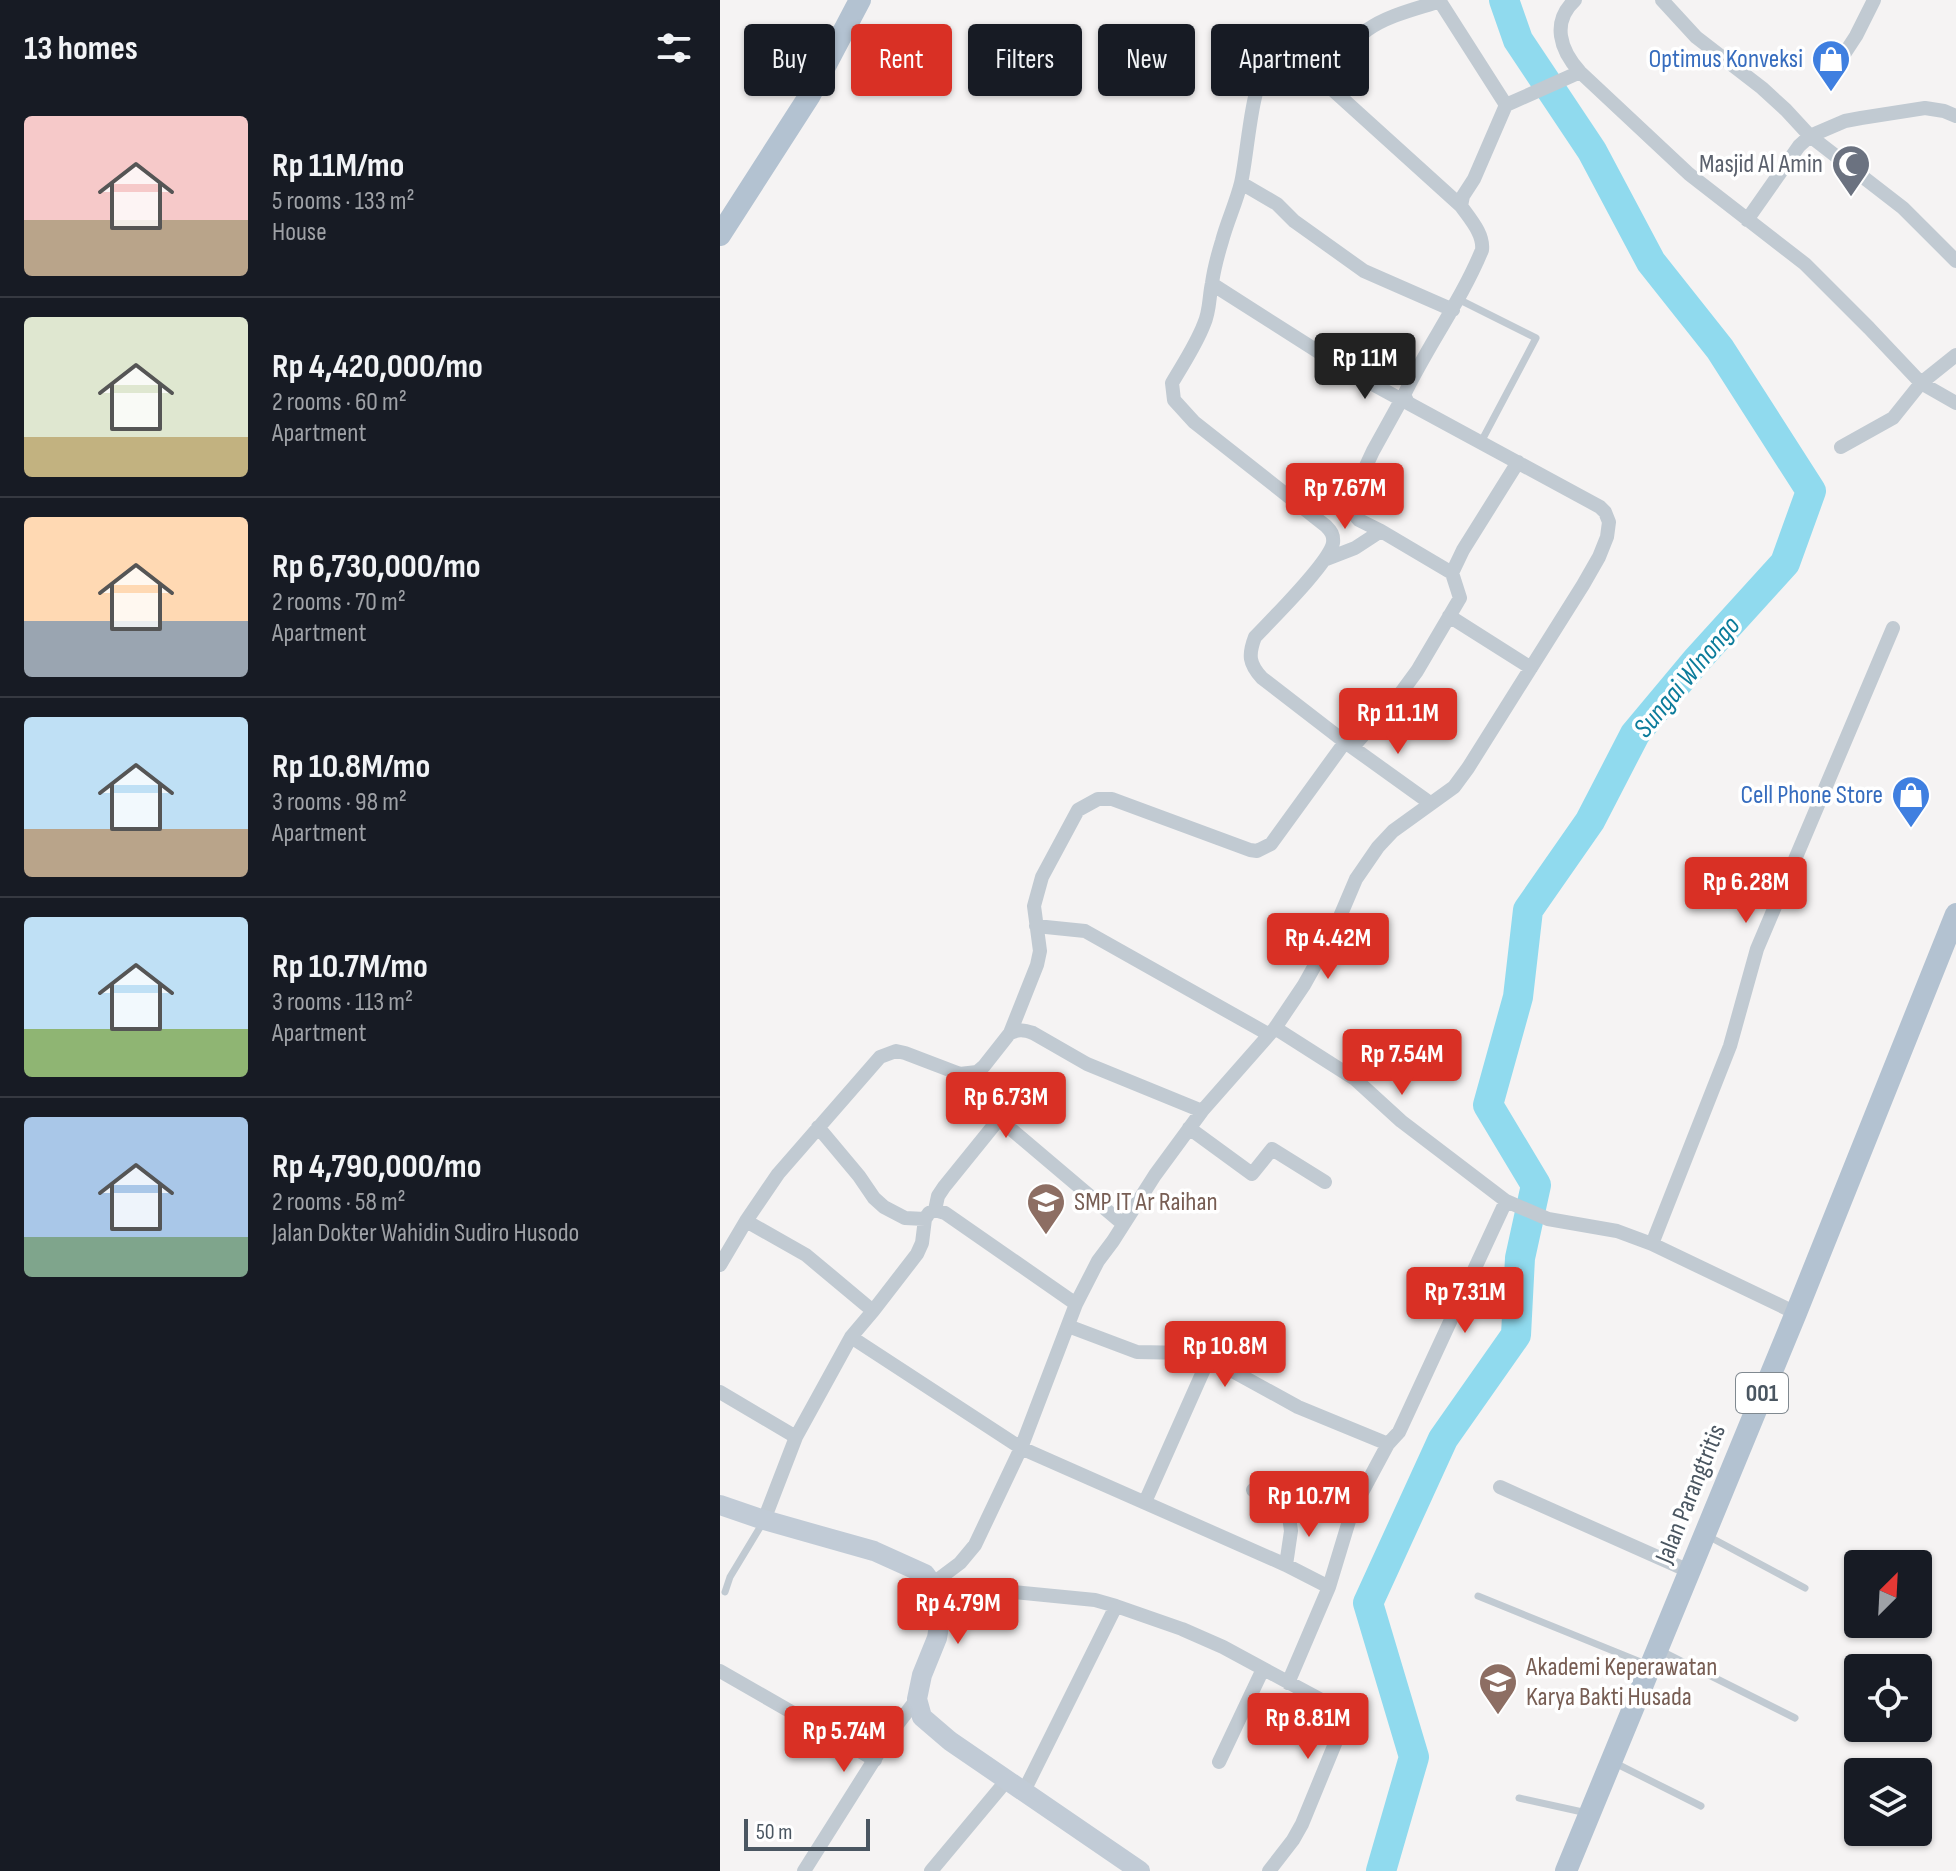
<!DOCTYPE html>
<html lang="en">
<head>
<meta charset="utf-8">
<style>
	:root { --surface:#171b24; --page:#20242c; --text:#f1f3f6; --muted:#9ea1a6; --line:#363941; --accent:#d93025 }
	body { margin:0; font-family:"Sofia Sans Condensed",sans-serif; background:var(--page); color:var(--text); height:100vh; display:flex; flex-direction:column; font-size:30px; white-space:nowrap }
	* { box-sizing:border-box; margin:0 }
	p { font-size:26px; color:var(--muted) }
	.icon { flex:none; width:44px; height:44px; fill:none; stroke:currentColor; stroke-width:2; stroke-linecap:round; stroke-linejoin:round }
	.map { position:relative; flex:1; overflow:hidden }
	.details { display:flex; flex-direction:column; background:var(--surface); width:720px }
	.details>* { flex:none }
	.banner { position:absolute; left:24px; top:24px; width:760px; height:72px; display:flex; gap:16px }
	.needle { width:52px; rotate:24deg }
	.buttons { position:absolute; left:1124px; top:1550px; display:grid; gap:16px }
	.buttons a { display:grid; place-items:center; width:88px; height:88px; border-radius:8px; background:var(--surface); box-shadow:0 2px 6px #0004; font-size:40px }
	.scale { position:absolute; left:24px; bottom:20px; width:126px; box-sizing:border-box; padding-left:8px; border:4px solid #4a5661; border-top:0; font-size:22px; line-height:28px; white-space:nowrap; color:#4a5661; -webkit-text-stroke:6px #fff; paint-order:stroke }
	.price { position:absolute; translate:-50% -68px; padding:0 18px; border-radius:8px; background:var(--accent); color:#fff; font-size:26px; line-height:52px; filter:drop-shadow(0 2px 4px #0008) }
	.price::after { content:''; position:absolute; left:50%; top:48px; width:24px; height:18px; margin-left:-12px; background:inherit; clip-path:polygon(0 0,100% 0,50% 100%) }
	.price.current { background:#222; color:#fff }
	ul { padding:0; list-style:none }
	li { display:flex; align-items:center; gap:24px; height:200px; padding:0 24px }
	li+li { border-top:2px solid var(--line) }
	li span { display:grid; place-items:center; flex:none; width:224px; height:160px; border-radius:8px; color:#555 }
	li>.icon { margin-inline-start:auto }
	span .icon { width:96px; height:96px; fill:#fffc; stroke-width:1 }
	li b { font-size:34px }
	h2 { display:flex; justify-content:space-between; align-items:center; height:96px; padding:0 24px; font-size:34px }
	.tag { padding:0 28px; border-radius:8px; background:var(--surface); box-shadow:0 2px 6px #0004; font-size:28px; line-height:72px }
	.tag.current { background:var(--accent); color:#fff }
	main { display:flex; flex:1; min-height:0 }
	.map>svg:first-child { display:block }
</style>
</head>
<body>
<main>
<section class="details">
<h2>13 homes<svg class="icon" aria-label="filters" viewBox="0 0 24 24"><path d="M4 7h16M4 17h16"/><circle cx="9" cy="7" r="2"/><circle cx="15" cy="17" r="2"/></svg></h2>
<ul>
<li><span style="background:linear-gradient(#f6c9c9 65%,#b9a48a 0)"><svg class="icon" aria-label="home" viewBox="0 0 24 24"><path d="M3 11l9-7 9 7M6 9v11h12V9"/></svg></span><div><b>Rp 11M/mo</b><p>5 rooms · 133 m²</p><p>House</p></div></li>
<li><span style="background:linear-gradient(#dfe7d0 75%,#c2b280 0)"><svg class="icon" aria-label="home" viewBox="0 0 24 24"><path d="M3 11l9-7 9 7M6 9v11h12V9"/></svg></span><div><b>Rp 4,420,000/mo</b><p>2 rooms · 60 m²</p><p>Apartment</p></div></li>
<li><span style="background:linear-gradient(#ffd9b3 65%,#9aa5b1 0)"><svg class="icon" aria-label="home" viewBox="0 0 24 24"><path d="M3 11l9-7 9 7M6 9v11h12V9"/></svg></span><div><b>Rp 6,730,000/mo</b><p>2 rooms · 70 m²</p><p>Apartment</p></div></li>
<li><span style="background:linear-gradient(#bfe0f5 70%,#b9a48a 0)"><svg class="icon" aria-label="home" viewBox="0 0 24 24"><path d="M3 11l9-7 9 7M6 9v11h12V9"/></svg></span><div><b>Rp 10.8M/mo</b><p>3 rooms · 98 m²</p><p>Apartment</p></div></li>
<li><span style="background:linear-gradient(#bfe0f5 70%,#8fb573 0)"><svg class="icon" aria-label="home" viewBox="0 0 24 24"><path d="M3 11l9-7 9 7M6 9v11h12V9"/></svg></span><div><b>Rp 10.7M/mo</b><p>3 rooms · 113 m²</p><p>Apartment</p></div></li>
<li><span style="background:linear-gradient(#a9c7e8 75%,#7fa58c 0)"><svg class="icon" aria-label="home" viewBox="0 0 24 24"><path d="M3 11l9-7 9 7M6 9v11h12V9"/></svg></span><div><b>Rp 4,790,000/mo</b><p>2 rooms · 58 m²</p><p>Jalan Dokter Wahidin Sudiro Husodo</p></div></li>
</ul>
</section>
<div class="map">
<svg width="1236" height="1871" viewBox="0 0 1236 1871">
	<rect width="100%" height="100%" fill="#f5f3f3"/>
	<g fill="none" stroke-linecap="round" stroke-linejoin="round">
		<!-- river -->
		<path stroke="#90daee" stroke-width="30" d="M661,1871L694,1757L648,1603L723,1439L796,1335L800,1258L816,1185L768,1105L798,997L808,910L870,821L915,734L976,661L1065,563L1091,491L1000,349L931,262L872,151L798,40L784,0"/>
		<!-- lane -->
		<path stroke="#c1cad2" stroke-width="7" d="M738,299L816,338L761,442
			M986,1535L1085,1588
			M5,1592L10,1577L42,1524
			M758,1596L928,1665
			M941,1651L1075,1718
			M893,1762L981,1806
			M799,1798L867,1813"/>
		<!-- street -->
		<path stroke="#c1cad2" stroke-width="14" d="M719,0L786,105
			M855,0C831,22 840,50 860,72L969,174L1085,264L1149,328L1201,383L1236,403
			M942,0L976,37L1042,88L1066,110L1090,136L1183,208L1236,261
			M1115,68L1136,36L1154,0
			M593,72L741,206
			M521,183L557,204L574,221L644,271L733,310
			M1027,220L1079,146L1090,136L1125,121L1141,118L1205,108L1224,111L1236,116
			M492,284L627,370L682,400
			M1121,447L1173,418L1201,383L1236,355
			M604,560L635,548L661,531
			M732,573L743,550L798,462
			M729,616L811,668
			M633,747L683,690L697,671L740,598L732,573L661,531L639,520L630,510V502L633,494L653,451L684,395
			M710,803L625,742L542,678C529,664 528,655 535,637C552,619 609,563 613,543C614,535 611,531 606,526L474,422L454,400L452,383C463,364 476,345 484,324C490,311 489,296 492,283C494,269 498,254 502,241C507,222 516,203 521,183C527,158 531,88 545,71C559,55 587,77 604,72C620,68 633,41 647,30C668,15 696,9 720,1
			M316,926L365,931L548,1034
			M555,1028L635,1079L681,1121L786,1201L828,1219L897,1231L932,1244L1076,1313
			M290,1033C299,1029 304,1030 313,1033L367,1064L482,1111
			M279,1119L403,1224
			M98,1127L139,1176L154,1198L164,1207L185,1218L205,1219
			M469,1128L532,1174L552,1149L605,1182
			M215,1210L218,1196L224,1187L279,1119L249,1074
			M26,1221L86,1255L153,1311
			M932,1244L1010,1046L1037,949L1173,628
			M0,1265L26,1221L58,1174L160,1057L176,1051L185,1053L240,1074L257,1072L264,1066L290,1033L317,965L320,951L314,906L322,877L358,810L378,799H392L530,850L537,851L551,844L625,742
			M348,1326L417,1352L469,1353L489,1358L578,1407L668,1444
			M131,1337L301,1448L566,1565L609,1587
			M0,1392L76,1437
			M780,1487L969,1571
			M533,1490L569,1516L571,1531L566,1565
			M425,1502L489,1358
			M44,1520L76,1437L131,1337L153,1311L197,1254L202,1243L205,1219L209,1213L215,1210L225,1213L356,1304
			M212,1584L240,1563L255,1545L301,1448L356,1304L378,1261L393,1241L435,1175L482,1111L555,1028L584,985L613,933L636,879L658,847L673,831L734,787L748,768L863,585L879,557L887,537L889,522L885,512L880,507L688,403L684,395C708,345 741,301 762,250C764,234 750,219 741,206L743,196L754,179L786,105L860,72
			M218,1592L262,1589L375,1600L396,1606L462,1629L503,1647L603,1701C616,1711 622,1717 619,1734L582,1824L573,1840L549,1871
			M0,1671L155,1760
			M568,1683L609,1587L632,1511L668,1444L679,1432L786,1201
			M499,1762L543,1669
			M304,1791L396,1606
			M84,1871L173,1730L197,1699
			M211,1871L287,1780"/>
		<!-- secondary -->
		<path stroke="#c1cbd6" stroke-width="20" d="M0,1505L44,1520L154,1551L205,1574L218,1592L221,1614L217,1638L202,1675L197,1699L202,1717L230,1741L420,1871"/>
		<!-- primary -->
		<path stroke="#b3c2d1" stroke-width="22" d="M0,235L90,95L140,0
			M846,1871L1076,1313L1236,914"/>
	</g>
	<!-- icons -->
	<defs>
		<g id="shop-pin" transform="scale(2)"><path d="M0 17L-7.5 6A9.5 9.5 0 1 1 7.5 6Z" fill="#3f7fe0" stroke="#fff"/><path d="M-5-2.5h2.3a2.7 3.5 0 0 1 5.4 0H5L5.5 6h-11ZM-1.5-2.5h3a1.5 2.3 0 0 0-3 0Z" fill="#fff"/></g>
		<g id="mosque-pin" transform="scale(2)"><path d="M0 17L-7.5 6A9.5 9.5 0 1 1 7.5 6Z" fill="#6b7280" stroke="#fff"/><path d="M3.5-4.9A6 6 0 1 0 3.5 4.9A5 5 0 1 1 3.5-4.9Z" fill="#fff"/></g>
		<g id="school-pin" transform="scale(2)"><path d="M0 17L-7.5 6A9.5 9.5 0 1 1 7.5 6Z" fill="#8d6e63" stroke="#fff"/><path d="M0-5L7-2L0 1L-7-2ZM-4 1L0 2.5L4 1V4Q0 6-4 4Z" fill="#fff"/></g>
		<g id="university-pin" transform="scale(2)"><path d="M0 17L-7.5 6A9.5 9.5 0 1 1 7.5 6Z" fill="#8d6e63" stroke="#fff"/><path d="M0-5L7-2L0 1L-7-2ZM-4 1L0 2.5L4 1V4Q0 6-4 4Z" fill="#fff"/></g>
	</defs>
	<g fill-rule="evenodd">
		<use href="#shop-pin" x="1111" y="59"/>
		<use href="#mosque-pin" x="1131" y="164"/>
		<use href="#shop-pin" x="1191" y="795"/>
		<use href="#school-pin" x="326" y="1202"/>
		<use href="#university-pin" x="778" y="1682"/>
	</g>
	<g text-anchor="middle" dominant-baseline="central" stroke-width="7" stroke-linejoin="round" paint-order="stroke">
		<!-- shield labels -->
		<rect fill="#fff" stroke="#808990" stroke-width="2" x="1016" y="1373" width="52" height="40" rx="6"/>
		<g font-size="24" font-weight="bold" fill="#4a5661">
			<text x="1042" y="1393">001</text>
		</g>
		<!-- shop labels -->
		<g font-size="26" fill="#366cbe" stroke="#fff" text-anchor="end">
			<text x="1083" y="59">Optimus Konveksi</text>
			<text x="1163" y="795">Cell Phone Store</text>
		</g>
		<!-- worship labels -->
		<g font-size="26" fill="#5b616d" stroke="#fff" text-anchor="end">
			<text x="1103" y="164">Masjid Al Amin</text>
		</g>
		<!-- education labels -->
		<g font-size="26" fill="#785e54" stroke="#fff" text-anchor="start">
			<text x="354" y="1202">SMP IT Ar Raihan</text>
			<text x="806" y="1667">Akademi Keperawatan<tspan x="806" dy="30">Karya Bakti Husada</tspan></text>
		</g>
		<!-- street labels -->
		<g font-size="26" fill="#4a5661" stroke="#fff">
			<text transform="translate(971 1494) rotate(-68)">Jalan Parangtritis</text>
		</g>
		<!-- water labels -->
		<g font-size="28" font-style="italic" fill="#0c7c9b" stroke="#fff">
			<text transform="translate(967 677) rotate(-50)">Sungai WInongo</text>
		</g>
	</g>
</svg>
<div class="buttons">
<a><svg class="needle" viewBox="-14 -14 28 28"><path d="M0-13l5 13h-10z" fill="#e53935"/><path d="M0 13l5-13h-10z" fill="#9ea1a6"/></svg></a>
<a><svg class="icon" aria-label="locate" viewBox="0 0 24 24"><circle cx="12" cy="12" r="6"/><path d="M12 2v4M12 18v4M2 12h4M18 12h4"/></svg></a>
<a><svg class="icon" aria-label="layers" viewBox="0 0 24 24"><path d="M12 4l9 5-9 5-9-5zM3 14l9 5 9-5"/></svg></a>
</div>
<div class="scale">50 m</div>
<b class="price current" style="left:645px;top:401px">Rp 11M</b>
<b class="price" style="left:625px;top:531px">Rp 7.67M</b>
<b class="price" style="left:678px;top:756px">Rp 11.1M</b>
<b class="price" style="left:1026px;top:925px">Rp 6.28M</b>
<b class="price" style="left:608px;top:981px">Rp 4.42M</b>
<b class="price" style="left:682px;top:1097px">Rp 7.54M</b>
<b class="price" style="left:286px;top:1140px">Rp 6.73M</b>
<b class="price" style="left:745px;top:1335px">Rp 7.31M</b>
<b class="price" style="left:505px;top:1389px">Rp 10.8M</b>
<b class="price" style="left:589px;top:1539px">Rp 10.7M</b>
<b class="price" style="left:238px;top:1646px">Rp 4.79M</b>
<b class="price" style="left:588px;top:1761px">Rp 8.81M</b>
<b class="price" style="left:124px;top:1774px">Rp 5.74M</b>
<div class="banner">
<a class="tag">Buy</a>
<a class="tag current">Rent</a>
<a class="tag">Filters</a>
<a class="tag">New</a>
<a class="tag">Apartment</a>
</div>
</div>
</main>
</body>
</html>
